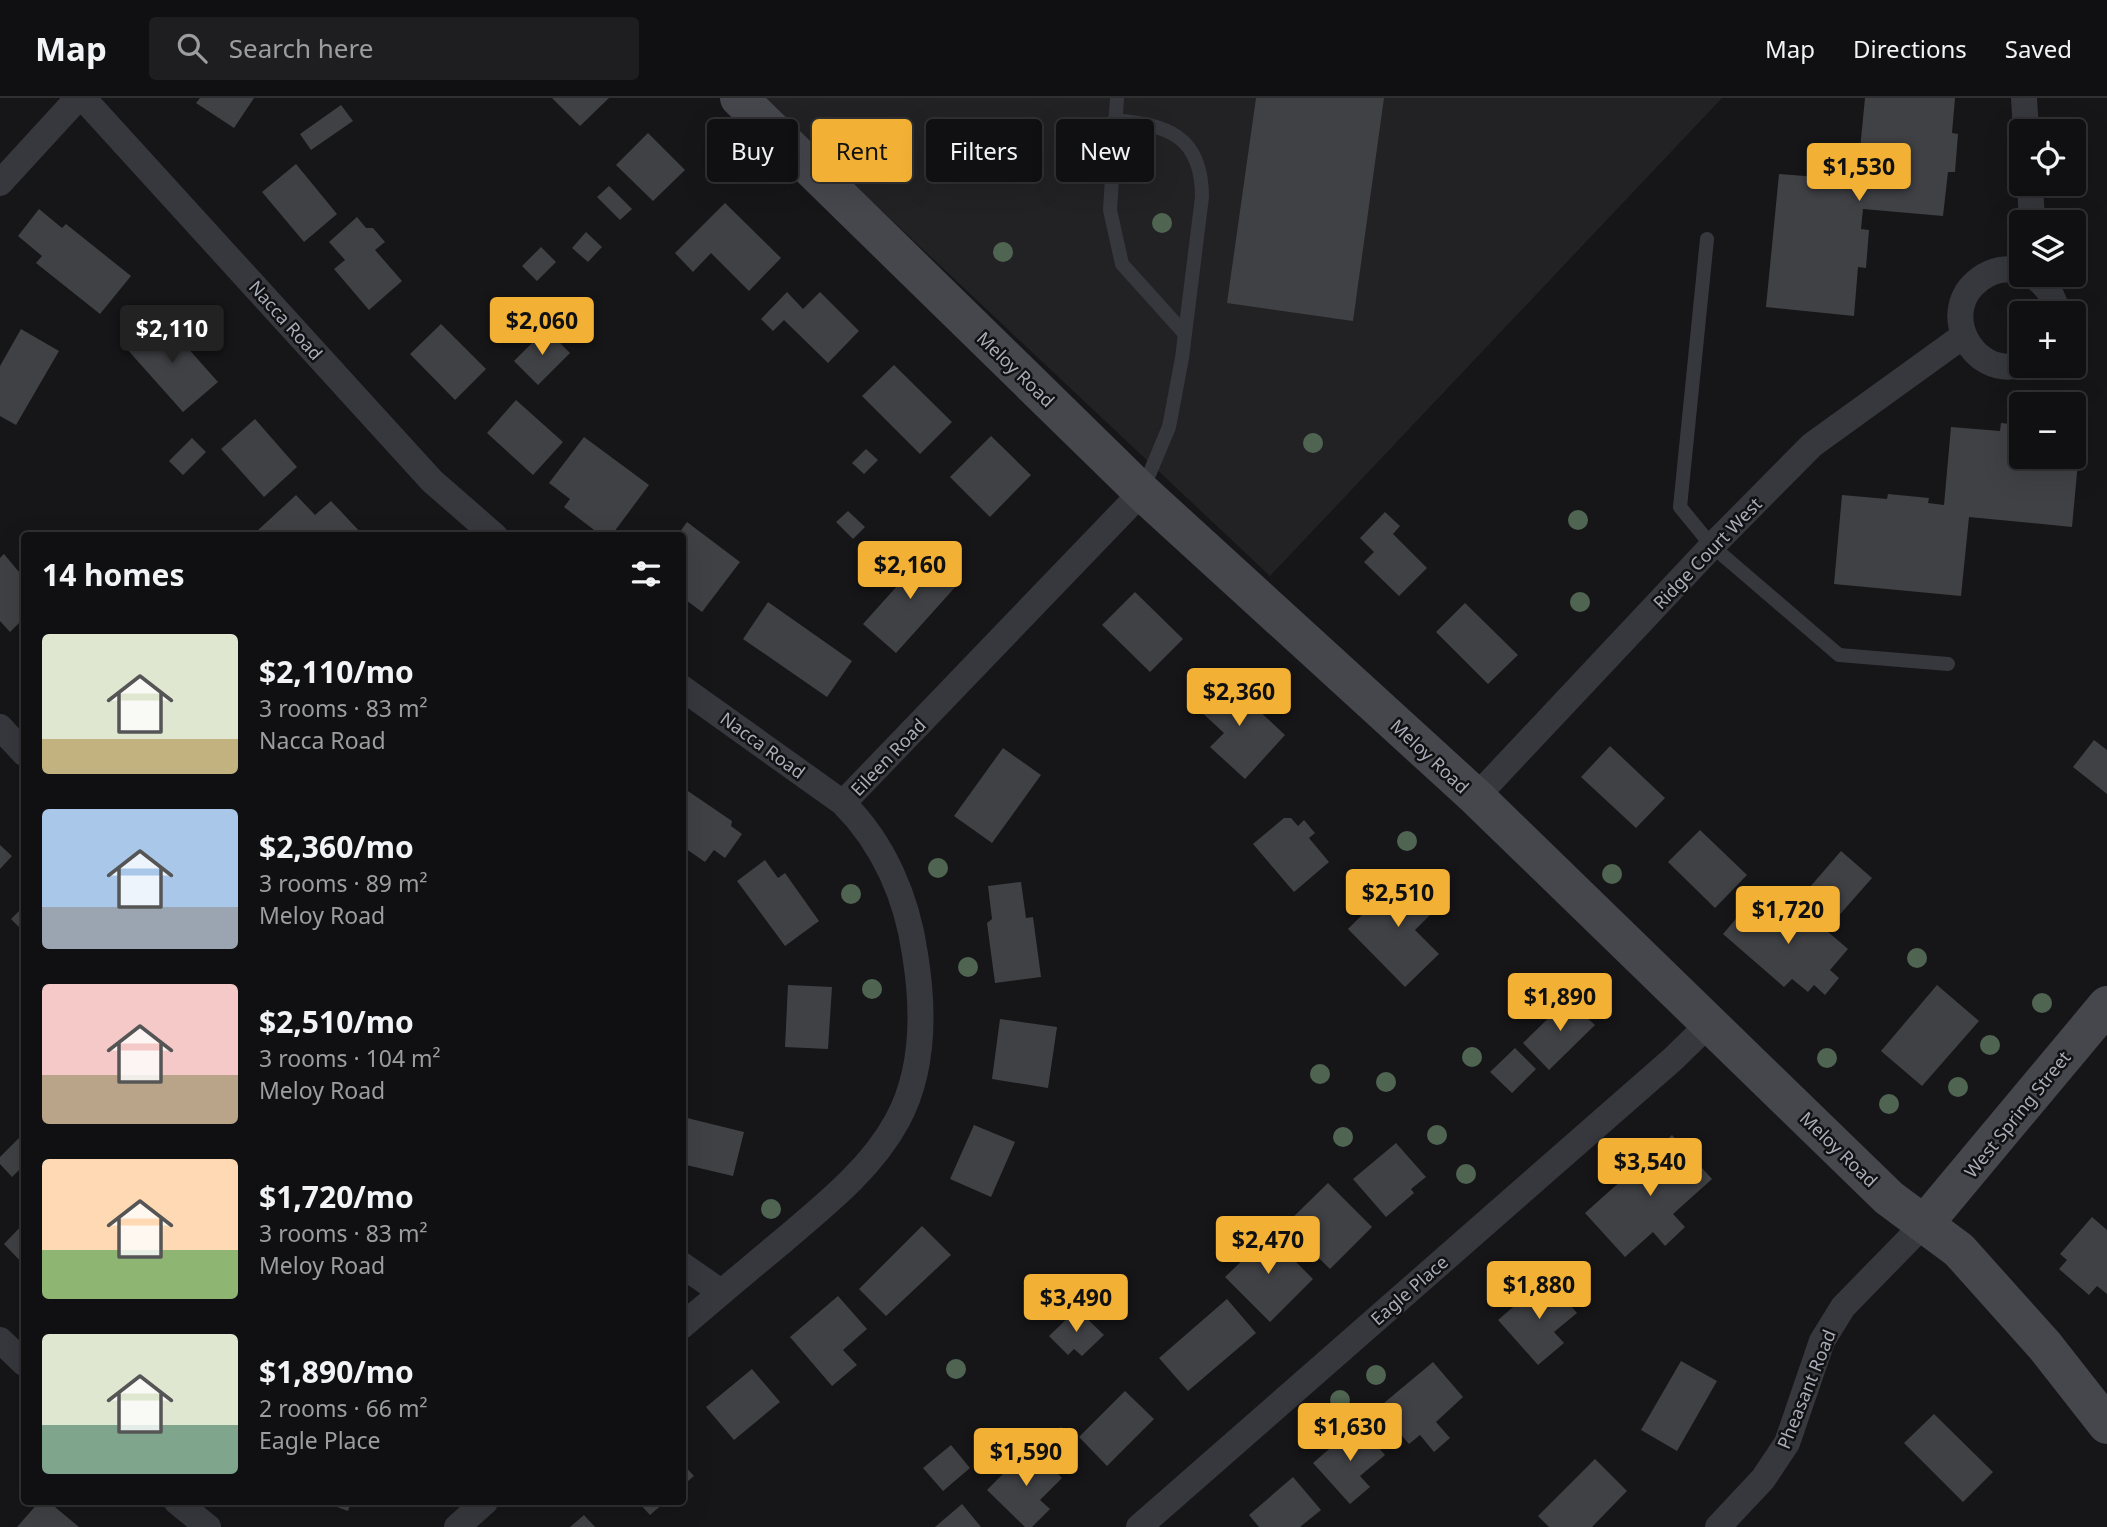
<!DOCTYPE html>
<html lang="en">
<head>
<meta charset="utf-8">
<style>
	:root { --surface:#101012; --page:#1e1e20; --text:#f1f3f6; --muted:#9c9d9f; --line:#303032; --accent:#f2b134 }
	body { margin:0; font-family:"Noto Sans",sans-serif; background:var(--page); color:var(--text); height:100vh; display:flex; flex-direction:column; font-size:26px; white-space:nowrap }
	* { box-sizing:border-box; margin:0 }
	p { font-size:23px; color:var(--muted) }
	.icon { flex:none; width:38px; height:38px; fill:none; stroke:currentColor; stroke-width:2; stroke-linecap:round; stroke-linejoin:round }
	.map { position:relative; flex:1; overflow:hidden }
	.details { position:absolute; left:21px; top:434px; width:665px; height:973px; display:flex; flex-direction:column; background:var(--surface); border-radius:7px; box-shadow:0 7px 28px #0002,0 0 0 2px var(--line) }
	.details>* { flex:none }
	.top-card { position:absolute; left:707px; top:21px; width:665px; height:63px; display:flex; gap:14px }
	.buttons { position:absolute; left:2009px; top:21px; display:grid; gap:14px }
	.buttons a { display:grid; place-items:center; width:77px; height:77px; border-radius:7px; background:var(--surface); box-shadow:0 7px 28px #0002,0 0 0 2px var(--line); font-size:35px }
	.price { position:absolute; translate:-50% -60px; padding:0 16px; border-radius:7px; background:var(--accent); color:#111; font-size:23px; line-height:46px; filter:drop-shadow(0 2px 4px #0008) }
	.price::after { content:''; position:absolute; left:50%; top:42px; width:21px; height:16px; margin-left:-10px; background:inherit; clip-path:polygon(0 0,100% 0,50% 100%) }
	.price.active { background:#222; color:#fff }
	ul { padding:0; list-style:none }
	li { display:flex; align-items:center; gap:21px; height:175px; padding:0 21px }
	li span { display:grid; place-items:center; flex:none; width:196px; height:140px; border-radius:7px; color:#555 }
	li>.icon { margin-inline-start:auto }
	span .icon { width:84px; height:84px; fill:#fffc; stroke-width:1 }
	li b { font-size:30px }
	h2 { display:flex; justify-content:space-between; align-items:center; height:84px; padding:0 21px; font-size:30px }
	.chip { padding:0 24px; border-radius:7px; background:var(--surface); box-shadow:0 7px 28px #0002,0 0 0 2px var(--line); font-size:24px; line-height:63px }
	.chip.active { background:var(--accent); color:#111 }
	header { display:flex; align-items:center; gap:42px; box-sizing:border-box; height:98px; padding:0 35px; background:var(--surface); border-bottom:2px solid var(--line) }
	header strong { font-size:33px }
	nav { display:flex; gap:38px; margin-inline-start:auto; font-size:24px }
	.search { width:490px; height:63px; background:var(--page); display:flex; align-items:center; gap:18px; box-sizing:border-box; padding:0 24px; border-radius:7px; color:var(--muted); font-size:26px }
	.map>svg:first-child { display:block }
</style>
</head>
<body>
<header>
<strong>Map</strong>
<div class="search"><svg class="icon" aria-label="search" viewBox="0 0 24 24"><circle cx="10" cy="10" r="6"/><path d="M15 15l6 6"/></svg>Search here</div>
<nav><a>Map</a><a>Directions</a><a>Saved</a></nav>
</header>
<div class="map">
<svg width="2107" height="1429" viewBox="0 0 2107 1429">
	<rect width="100%" height="100%" fill="#161618"/>
	<!-- built -->
	<path fill="#222225" d="M762,0H1722L1270,478Z"/>
	<!-- building -->
	<path fill="#404145" d="M200,0H254L234,30L196,5Z
		M552,0H609L580,28Z
		M1256,0H1384L1353,223L1227,205Z
		M1865,0H1955L1952,35L1958,36L1955,74H1948L1943,118L1863,111L1861,131L1869,132L1866,170L1858,169L1854,218L1766,209L1779,76L1857,82Z
		M341,7L353,23L311,52L300,36Z
		M648,35L685,72L653,103L616,67Z
		M296,66L337,116L304,144L262,94Z
		M609,88L632,111L620,122L597,99Z
		M725,105L781,160L749,193L711,155L693,174L675,155Z
		M39,111L62,130L66,126L131,178L100,216L36,165L42,158L18,138Z
		M357,119L366,130H373L385,144L375,152L402,183L369,212L334,171L345,162L329,144Z
		M586,134L602,149L588,164L572,150Z
		M541,149L556,164L537,183L522,168Z
		M787,194L803,211L820,194L859,233L828,265L784,222L773,233L761,221Z
		M161,220L218,284L183,314L126,250Z
		M441,226L486,271L455,302L410,256Z
		M21,231L59,253L16,327L0,318V268Z
		M546,231L570,255L538,287L514,263Z
		M894,267L952,324L920,356L862,298Z
		M516,302L563,344L533,377L487,335Z
		M255,321L297,369L264,399L221,351Z
		M2001,325L2021,327V359H2074V341L2080,342L2072,429L1969,419L1961,498L1834,486L1842,397L1887,401L1888,396L1929,400L1928,405L1944,407L1951,329L2000,333Z
		M991,338L1031,377L990,419L950,379Z
		M584,339L649,387L611,438H602L564,409L570,401L549,385Z
		M192,340L206,354L183,377L169,363Z
		M866,351L878,362L864,376L852,365Z
		M296,397L315,417L331,403L364,438H259L256,434Z
		M848,413L865,429L853,441L836,424Z
		M1385,414L1400,428L1393,436L1427,470L1399,498L1364,464L1374,454L1360,440Z
		M687,424L740,464L702,514L682,499V438H677Z
		M906,451L920,463L925,458L958,486L896,555L863,526L906,478L892,466Z
		M4,456L24,480V520L10,534L0,523V460Z
		M1135,494L1183,541L1150,574L1102,527Z
		M768,504L852,563L827,599L743,541Z
		M1465,505L1518,557L1488,586L1436,534Z
		M1223,579L1285,637L1245,681L1210,649L1224,635L1196,609Z
		M2094,642L2107,652V696L2073,669Z
		M1610,648L1665,700L1636,730L1581,679Z
		M1003,650L1041,677L992,745L954,718Z
		M682,689L732,723L731,728L742,736L725,760L714,752L705,764L682,748Z
		M1284,720H1291L1298,728L1304,722L1315,735L1309,740L1329,764L1294,794L1253,746Z
		M1700,732L1747,777L1715,810L1668,764Z
		M0,747L12,758L0,771Z
		M1841,753L1872,780L1835,822L1804,796Z
		M765,762L778,780L785,775L819,823L785,848L737,783Z
		M1405,774L1439,808L1415,832L1439,856L1405,889L1348,831Z
		M1021,784L1026,820L1033,819L1041,879L995,885L987,825L992,821L988,788Z
		M1751,803L1774,823L1792,803L1848,851L1830,872L1839,880L1825,897L1814,887L1808,894L1792,881L1784,889L1723,836Z
		M24,808V834L11,821Z
		M788,887L832,889L828,951L785,949Z
		M1937,887L1979,923L1922,988L1881,953Z
		M1572,897L1586,911L1582,915L1595,927L1549,972L1523,945Z
		M1000,921L1057,929L1048,990L992,981Z
		M1515,950L1536,971L1512,995L1490,974Z
		M687,1020L744,1034L733,1078L682,1066V1039Z
		M974,1027L1015,1044L991,1099L950,1081Z
		M24,1035V1067L12,1079L0,1066V1059Z
		M1672,1037L1712,1081L1673,1116L1685,1129L1665,1148L1653,1134L1625,1159L1585,1115Z
		M1396,1045L1426,1079L1411,1091L1414,1095L1386,1119L1353,1081Z
		M1328,1085L1372,1129L1330,1171L1285,1127Z
		M2092,1119L2107,1132V1196L2097,1188L2089,1197L2059,1171L2067,1162L2060,1156Z
		M24,1125V1167L4,1146Z
		M922,1128L951,1157L886,1218L859,1191Z
		M1263,1131L1313,1181L1270,1224L1225,1179L1250,1155L1244,1149Z
		M1547,1180L1577,1215L1554,1234L1564,1245L1538,1267L1498,1222Z
		M838,1198L867,1231L843,1252L857,1267L832,1288L790,1239Z
		M1227,1201L1256,1235L1188,1293L1159,1260Z
		M1077,1211L1104,1237L1082,1258L1074,1251L1068,1257L1049,1238Z
		M1681,1263L1717,1283L1677,1353L1641,1332Z
		M1433,1264L1463,1299L1436,1324L1450,1340L1434,1354L1420,1337L1409,1346L1378,1310Z
		M752,1271L780,1304L734,1342L706,1309Z
		M1125,1293L1154,1321L1107,1368L1079,1339Z
		M1934,1316L1993,1374L1963,1404L1904,1345Z
		M1358,1326L1385,1357L1360,1378L1370,1389L1350,1406L1313,1365Z
		M1061,1329L1072,1344L1060,1354L1049,1339Z
		M951,1347L970,1370L943,1393L923,1370Z
		M1031,1348L1062,1380L1040,1402L1050,1411L1032,1429H1025L987,1392Z
		M1595,1361L1627,1393L1592,1429H1549L1538,1418Z
		M682,1365L694,1378L682,1388Z
		M1293,1379L1321,1412L1300,1429H1259L1249,1417Z
		M39,1404H49L79,1429H17Z
		M323,1404H351L348,1413Z
		M638,1404H665L650,1417Z
		M962,1406L981,1429H935Z
		M584,1417L595,1429H570Z"/>
	<g fill="none" stroke-linecap="round" stroke-linejoin="round">
		<!-- lane -->
		<path stroke="#37383d" stroke-width="14" d="M1117,0L1110,112L1122,166L1185,236
			M1114,22C1167,27 1202,37 1202,99L1182,260L1169,329L1143,391
			M1707,141L1680,409L1712,448L1839,557L1948,566"/>
		<!-- street -->
		<path stroke="#37383d" stroke-width="26" d="M83,0L432,383L495,438
			M2024,0L2026,33
			M0,85L78,0
			M2030,86L2032,124
			M2021,173C2007,169 1992,172 1980,181C1937,212 1971,280 2021,267
			M2032,177C2046,187 2054,197 2057,215
			M682,590L843,705C884,746 907,800 915,856C924,911 925,972 897,1023C871,1071 825,1107 784,1142C750,1170 716,1199 682,1228
			M0,629L24,655
			M1476,699L1712,448L1812,347L1963,238
			M843,705L1142,394
			M682,1167L721,1194
			M0,1242L24,1265
			M177,1404L208,1429
			M457,1429L485,1404
			M1139,1429L1673,961L1710,925
			M1718,1429L1763,1381L1787,1345L1822,1243L1843,1209L1925,1125"/>
		<!-- secondary -->
		<path stroke="#45474d" stroke-width="38" d="M739,0L1142,394L1476,699L1889,1100L1959,1152L2045,1248L2107,1327
			M1925,1125L2107,907"/>
	</g>
	<!-- trees -->
	<g fill="#506452">
		<circle cx="877" cy="39" r="10"/>
		<circle cx="1162" cy="125" r="10"/>
		<circle cx="1003" cy="154" r="10"/>
		<circle cx="1313" cy="345" r="10"/>
		<circle cx="1578" cy="422" r="10"/>
		<circle cx="1580" cy="504" r="10"/>
		<circle cx="1407" cy="743" r="10"/>
		<circle cx="938" cy="770" r="10"/>
		<circle cx="1612" cy="776" r="10"/>
		<circle cx="851" cy="796" r="10"/>
		<circle cx="1917" cy="860" r="10"/>
		<circle cx="968" cy="869" r="10"/>
		<circle cx="872" cy="891" r="10"/>
		<circle cx="2042" cy="905" r="10"/>
		<circle cx="1990" cy="947" r="10"/>
		<circle cx="1472" cy="959" r="10"/>
		<circle cx="1827" cy="960" r="10"/>
		<circle cx="1320" cy="976" r="10"/>
		<circle cx="1386" cy="984" r="10"/>
		<circle cx="1958" cy="989" r="10"/>
		<circle cx="1889" cy="1006" r="10"/>
		<circle cx="1437" cy="1037" r="10"/>
		<circle cx="1343" cy="1039" r="10"/>
		<circle cx="1466" cy="1076" r="10"/>
		<circle cx="771" cy="1111" r="10"/>
		<circle cx="956" cy="1271" r="10"/>
		<circle cx="1376" cy="1277" r="10"/>
		<circle cx="1340" cy="1302" r="10"/>
	</g>
	<g text-anchor="middle" dominant-baseline="central" stroke-width="5" stroke-linejoin="round" paint-order="stroke">
		<!-- street labels -->
		<g font-size="18" fill="#a8adb8" stroke="#111113">
			<text transform="translate(286 222) rotate(48)">Nacca Road</text>
			<text transform="translate(1016 271) rotate(44)">Meloy Road</text>
			<text transform="translate(1707 455) rotate(-46)">Ridge Court West</text>
			<text transform="translate(763 647) rotate(36)">Nacca Road</text>
			<text transform="translate(1430 658) rotate(43)">Meloy Road</text>
			<text transform="translate(888 659) rotate(-46)">Eileen Road</text>
			<text transform="translate(2017 1016) rotate(-51)">West Spring Street</text>
			<text transform="translate(1839 1051) rotate(44)">Meloy Road</text>
			<text transform="translate(1409 1192) rotate(-41)">Eagle Place</text>
			<text transform="translate(1806 1291) rotate(-68)">Pheasant Road</text>
		</g>
	</g>
</svg>
<div class="buttons">
<a><svg class="icon" aria-label="locate" viewBox="0 0 24 24"><circle cx="12" cy="12" r="6"/><path d="M12 2v4M12 18v4M2 12h4M18 12h4"/></svg></a>
<a><svg class="icon" aria-label="layers" viewBox="0 0 24 24"><path d="M12 4l9 5-9 5-9-5zM3 14l9 5 9-5"/></svg></a>
<a>+</a>
<a>−</a>
</div>
<b class="price" style="left:1859px;top:105px">$1,530</b>
<b class="price" style="left:542px;top:259px">$2,060</b>
<b class="price active" style="left:172px;top:267px">$2,110</b>
<b class="price" style="left:910px;top:503px">$2,160</b>
<b class="price" style="left:1239px;top:630px">$2,360</b>
<b class="price" style="left:1398px;top:831px">$2,510</b>
<b class="price" style="left:1788px;top:848px">$1,720</b>
<b class="price" style="left:1560px;top:935px">$1,890</b>
<b class="price" style="left:1650px;top:1100px">$3,540</b>
<b class="price" style="left:1268px;top:1178px">$2,470</b>
<b class="price" style="left:1539px;top:1223px">$1,880</b>
<b class="price" style="left:1076px;top:1236px">$3,490</b>
<b class="price" style="left:1350px;top:1365px">$1,630</b>
<b class="price" style="left:1026px;top:1390px">$1,590</b>
<div class="top-card">
<a class="chip">Buy</a>
<a class="chip active">Rent</a>
<a class="chip">Filters</a>
<a class="chip">New</a>
</div>
<section class="details">
<h2>14 homes<svg class="icon" aria-label="filters" viewBox="0 0 24 24"><path d="M4 7h16M4 17h16"/><circle cx="9" cy="7" r="2"/><circle cx="15" cy="17" r="2"/></svg></h2>
<ul>
<li><span style="background:linear-gradient(#dfe7d0 75%,#c2b280 0)"><svg class="icon" aria-label="home" viewBox="0 0 24 24"><path d="M3 11l9-7 9 7M6 9v11h12V9"/></svg></span><div><b>$2,110/mo</b><p>3 rooms · 83 m²</p><p>Nacca Road</p></div></li>
<li><span style="background:linear-gradient(#a9c7e8 70%,#9aa5b1 0)"><svg class="icon" aria-label="home" viewBox="0 0 24 24"><path d="M3 11l9-7 9 7M6 9v11h12V9"/></svg></span><div><b>$2,360/mo</b><p>3 rooms · 89 m²</p><p>Meloy Road</p></div></li>
<li><span style="background:linear-gradient(#f6c9c9 65%,#b9a48a 0)"><svg class="icon" aria-label="home" viewBox="0 0 24 24"><path d="M3 11l9-7 9 7M6 9v11h12V9"/></svg></span><div><b>$2,510/mo</b><p>3 rooms · 104 m²</p><p>Meloy Road</p></div></li>
<li><span style="background:linear-gradient(#ffd9b3 65%,#8fb573 0)"><svg class="icon" aria-label="home" viewBox="0 0 24 24"><path d="M3 11l9-7 9 7M6 9v11h12V9"/></svg></span><div><b>$1,720/mo</b><p>3 rooms · 83 m²</p><p>Meloy Road</p></div></li>
<li><span style="background:linear-gradient(#dfe7d0 65%,#7fa58c 0)"><svg class="icon" aria-label="home" viewBox="0 0 24 24"><path d="M3 11l9-7 9 7M6 9v11h12V9"/></svg></span><div><b>$1,890/mo</b><p>2 rooms · 66 m²</p><p>Eagle Place</p></div></li>
</ul>
</section>
</div>
</body>
</html>
